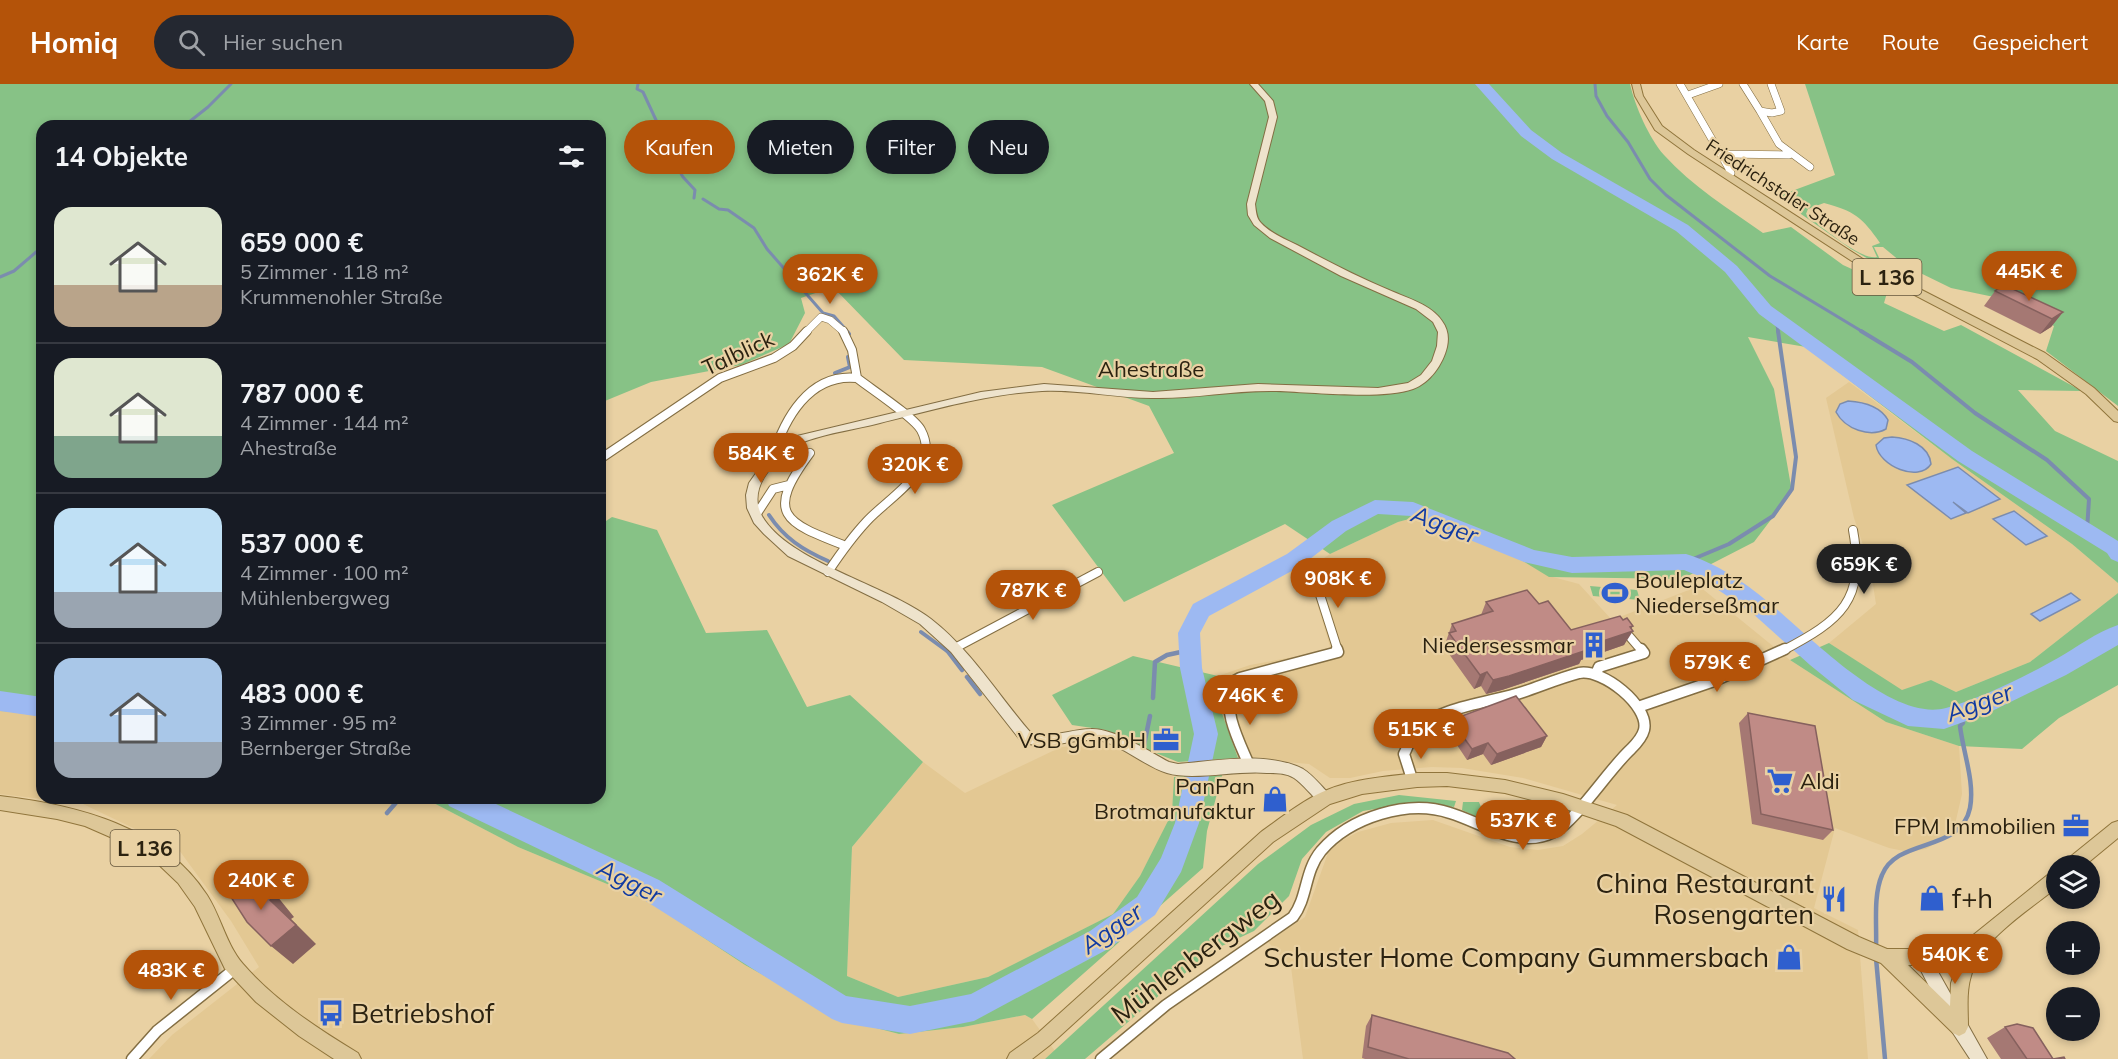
<!DOCTYPE html>
<html lang="de">
<head>
<meta charset="utf-8">
<style>
	:root { --surface:#171b24; --page:#242831; --text:#f1f3f6; --muted:#9ea1a6; --line:#363941; --accent:#b45309 }
	body { margin:0; font-family:Mulish,sans-serif; background:var(--page); color:var(--text); height:100vh; display:flex; flex-direction:column; font-size:22px; white-space:nowrap }
	* { box-sizing:border-box; margin:0 }
	p { font-size:20px; color:var(--muted) }
	.icon { flex:none; width:33px; height:33px; fill:none; stroke:currentColor; stroke-width:2; stroke-linecap:round; stroke-linejoin:round }
	.map { position:relative; flex:1; overflow:hidden }
	.panel { position:absolute; left:36px; top:36px; width:570px; height:684px; display:flex; flex-direction:column; background:var(--surface); border-radius:18px; box-shadow:0 3px 9px #0003 }
	.panel>* { flex:none }
	.banner { position:absolute; left:624px; top:36px; width:570px; height:54px; display:flex; gap:12px }
	.controls { position:absolute; left:2046px; top:771px; display:grid; gap:12px }
	.controls a { display:grid; place-items:center; width:54px; height:54px; border-radius:50%; background:var(--surface); box-shadow:0 3px 9px #0003; font-size:30px }
	.price { position:absolute; translate:-50% -51px; padding:0 14px; border-radius:21px; background:var(--accent); color:#fff; font-size:20px; line-height:39px; filter:drop-shadow(0 2px 3px #0008) }
	.price::after { content:''; position:absolute; left:50%; top:36px; width:18px; height:14px; margin-left:-9px; background:inherit; clip-path:polygon(0 0,100% 0,50% 100%) }
	.price.active { background:#222; color:#fff }
	ul { padding:0; list-style:none }
	li { display:flex; align-items:center; gap:18px; height:150px; padding:0 18px }
	li+li { border-top:2px solid var(--line) }
	li span { display:grid; place-items:center; flex:none; width:168px; height:120px; border-radius:18px; color:#555 }
	li>.icon { margin-inline-start:auto }
	span .icon { width:72px; height:72px; fill:#fffc; stroke-width:1 }
	li b { font-size:26px }
	h2 { display:flex; justify-content:space-between; align-items:center; height:72px; padding:0 18px; font-size:26px }
	.pill { padding:0 21px; border-radius:27px; background:var(--surface); box-shadow:0 3px 9px #0003; font-size:21px; line-height:54px }
	.pill.active { background:var(--accent); color:#fff }
	header { display:flex; align-items:center; gap:36px; box-sizing:border-box; height:84px; padding:0 30px; background:var(--accent); color:#fff }
	header strong { font-size:28px }
	nav { display:flex; gap:33px; margin-inline-start:auto; font-size:21px }
	.search { width:420px; height:54px; background:var(--page); display:flex; align-items:center; gap:15px; box-sizing:border-box; padding:0 21px; border-radius:33px; color:var(--muted); font-size:22px }
	.map>svg:first-child { display:block }
</style>
</head>
<body>
<header>
<strong>Homiq</strong>
<div class="search"><svg class="icon" aria-label="search" viewBox="0 0 24 24"><circle cx="10" cy="10" r="6"/><path d="M15 15l6 6"/></svg>Hier suchen</div>
<nav><a>Karte</a><a>Route</a><a>Gespeichert</a></nav>
</header>
<div class="map">
<svg width="2118" height="975" viewBox="0 0 2118 975">
	<rect width="100%" height="100%" fill="#e9d1a3"/>
	<!-- built -->
	<path fill="#e3c893" d="M1849,298L1952,375L2072,460L2118,499V509L2030,578L1956,608L1931,596L1902,607L1829,559L1876,520L1870,482L1854,434L1826,314Z
		M1413,434L1486,458L1516,473L1549,492L1579,500L1612,536L1699,502L1790,576L1886,638L1959,662L1962,710L1953,749L1926,765L1909,768L1889,764L1835,744L1814,824L1858,846L1868,975H1303L1291,883L1268,858L1305,833L1328,769L1341,757L1358,748L1391,739L1433,736L1510,763L1538,766L1563,762L1582,750L1617,721L1523,694L1462,684L1432,683L1383,687L1350,694H1330L1309,680L1238,674L1219,621L1218,592L1250,581L1331,566L1309,492L1321,476L1330,470L1398,438Z
		M0,627L42,629V714H424L518,763L648,817L745,881L842,935L899,950L963,943L1025,931L1032,935L1055,967L1045,975H149L172,951L259,883L231,837L179,766L83,720L0,710Z
		M1105,659L1174,693L1173,729L1140,792L1113,830L988,893L898,913L847,892L852,763L923,678L965,709L1061,663Z"/>
	<!-- green -->
	<path fill="#87c286" fill-rule="evenodd" d="M0,0H1630C1635,22 1649,54 1664,71C1692,102 1729,125 1763,149L1791,143L1843,181L1889,202L1884,219L1944,247L1961,241L2082,307L2018,306L2055,347L2118,377V499L2072,460L1952,375L1806,263L1748,253L1774,305L1792,408L1754,458L1682,495L1549,493L1516,473L1486,458L1413,434L1398,438L1330,470L1285,440L1124,518L1052,421L1174,369L1149,322L1042,283L904,276L833,203L801,214L805,229L789,260L741,281L651,298L600,319V42H42V629L0,627Z
		M1805,0H2118V322L2046,267L2054,242L1994,213L1951,204L1906,182L1883,163H1874L1884,184L1851,165L1801,130L1797,122L1781,111L1835,91ZM1824,119C1854,127 1862,133 1880,159L1872,162L1877,173C1861,177 1819,141 1806,130L1808,125Z
		M612,433L657,446L706,549L767,546L807,623L850,611L923,678L852,763L847,892L898,913L988,893L1113,830L1140,792L1172,729L1174,693L1223,688L1207,747L1203,784L1032,935L1025,931L963,943L899,950L842,935L745,881L648,817L518,763L424,714H600V441Z
		M1590,502L1637,506L1640,516L1593,512Z
		M2118,509V601L2059,634L2022,665L1959,662L1886,638L1790,576L1829,559L1902,606L1931,596L1956,608L2030,578Z
		M1133,572L1218,592L1219,621L1238,674L1178,678L1141,663L1106,646L1072,641L1052,611Z
		M1399,711L1456,717L1454,723L1417,718L1363,727L1326,748L1302,775L1289,812L1254,847L1211,867L1085,975H1045L1258,780L1311,741L1354,720Z
		M1463,718H1479L1481,723H1493L1491,719L1527,721L1540,731L1539,737C1519,755 1482,735 1462,726Z"/>
	<!-- water -->
	<path fill="#9db9f2" stroke="#7b8cae" stroke-width="1.5" d="M1848,317C1864,318 1880,322 1888,336L1886,345C1870,354 1845,345 1836,328L1840,320Z
		M1892,353C1908,354 1929,361 1931,380C1919,399 1879,382 1876,361L1884,354Z
		M1958,383L2000,415L1968,429L1953,418L1966,429L1951,435L1907,401Z
		M2014,427L2047,452L2026,461L1993,435Z
		M2071,509L2080,516L2040,537L2031,530Z"/>
	<g fill="none" stroke-linecap="round" stroke-linejoin="round">
		<!-- stream-far2 -->
		<path stroke="#7b8cae" stroke-width="3" d="M638,0L637,5L643,8L662,49L660,55L683,93L695,106L694,114
			M1595,0L1596,12L1607,32L1628,58L1650,95L1666,111L1770,192L1863,248
			M184,42L208,23L231,0
			M703,115L719,125L728,126L754,144L767,165L823,229L834,232L848,248
			M0,193L14,187L42,163
			M1776,234L1778,248"/>
		<!-- stream-far1 -->
		<path stroke="#7b8cae" stroke-width="4" d="M846,247L849,250
			M1861,247L1912,278L1975,329L2047,376L2089,415L2087,447
			M835,289L850,283L848,273
			M769,431C784,454 803,466 828,477
			M1686,478L1729,460L1773,432L1792,405L1796,373L1778,247
			M921,548L947,567
			M1186,567L1190,566"/>
		<!-- stream -->
		<path stroke="#7b8cae" stroke-width="4.5" d="M946,565L962,586
			M967,593L980,610
			M1153,614L1155,578L1167,571L1190,566
			M1139,664L1144,661L1150,632
			M387,729L400,714
			M1876,864C1877,841 1873,812 1882,791C1897,753 1961,769 1970,724C1975,698 1963,668 1960,642L1963,639L1960,629
			M1876,874L1885,975"/>
		<!-- river -->
		<path fill="#9db9f2" fill-rule="evenodd" d="M1475,0H1489L1531,46L1562,69L1688,141L1737,182L1771,222L1972,367L2118,457V478L2111,475L2107,469L1958,377L1759,230L1725,188L1676,147L1552,75L1521,52Z
			M1375,416L1413,418L1534,466L1572,473L1686,470C1715,479 1745,498 1768,518C1808,550 1891,639 1946,624C1980,615 2028,591 2058,574C2077,563 2097,548 2118,541V561L2066,591L1988,629L1944,645L1908,642L1853,616L1810,581L1751,528L1696,491L1684,486L1572,489L1524,478L1411,432L1378,430L1346,447L1301,482L1209,532L1200,549L1202,584L1218,650L1199,739L1181,788L1155,831L1108,865L974,937L910,950L842,939L832,935L641,814L449,722L446,714H483L659,796L846,912L910,922L971,910L1090,847L1137,813L1161,774L1175,739L1194,650L1180,584L1178,549L1193,520L1287,470L1332,437Z
			M0,607L42,613V633L0,627Z"/>
		<!-- street-far2 casing -->
		<g stroke="#836e43" stroke-width="8">
			<path id="street-far2" d="M1680,0L1728,83L1731,89L1727,90
				M1743,0L1760,27
				M1771,0L1781,27L1772,29L1760,27L1779,60L1810,83
				M1688,11L1719,0
				M1721,70L1789,71
				M806,248L821,233L830,236L844,248"/>
		</g>
		<!-- street-far1 casing -->
		<g stroke="#836e43" stroke-width="10">
			<path id="street-far1" d="M810,369C765,430 783,438 846,462
				M600,375L720,294L774,274L793,262L807,247
				M772,375C784,335 809,289 857,294
				M756,431L773,405L789,401
				M1324,479L1314,492L1338,567
				M828,488C840,470 852,453 867,437C889,413 942,385 921,346C914,333 871,305 857,294L852,266L843,247
				M1623,545L1642,567
				M955,564L1098,488
				M1782,567C1841,536 1866,517 1853,446"/>
		</g>
		<!-- street casing -->
		<g stroke="#836e43" stroke-width="13">
			<path id="street" d="M1596,590L1599,583L1644,569L1641,565
				M1638,623L1714,597L1785,565
				M1249,681C1238,655 1223,628 1231,599L1240,594L1338,568L1337,565
				M132,975L157,947L236,884
				M1101,975L1166,921L1293,833C1308,813 1304,788 1321,767C1350,733 1408,715 1450,729C1483,739 1519,766 1554,748C1576,737 1609,685 1631,665C1636,660 1642,654 1644,646C1650,622 1602,584 1579,589C1560,594 1541,602 1523,608C1493,618 1438,623 1416,646C1411,651 1408,663 1404,670L1412,695"/>
		</g>
		<!-- secondary casing -->
		<g stroke="#836e43" stroke-width="2">
			<path id="secondary" d="M1250,0H1258L1273,17L1277,33L1255,120C1256,127 1256,134 1261,139C1270,149 1285,155 1297,161C1327,177 1358,193 1389,206C1407,214 1432,221 1442,237C1448,245 1449,254 1447,263C1443,280 1430,299 1413,305C1382,316 1312,308 1276,307C1234,306 1193,315 1152,314C1116,314 1078,305 1042,307C987,310 933,326 880,339C857,345 828,349 806,357C780,368 745,402 762,432C788,478 887,501 931,535C971,566 998,611 1031,649C1050,655 1072,645 1091,645C1114,644 1148,667 1169,678L1178,680C1215,677 1269,667 1303,685C1313,691 1322,703 1330,711L1332,715L1330,719L1325,721L1320,719C1312,712 1303,700 1294,694C1286,689 1276,689 1267,689C1237,686 1193,697 1167,689C1143,682 1117,656 1093,656C1067,655 1046,668 1021,657L951,568L920,540L882,518L788,472L764,450L754,439L747,424L746,411L749,399L768,372L797,352L981,308L1044,300L1153,308L1258,300L1378,304L1408,299L1421,291L1432,277L1437,262L1438,248L1433,238L1416,225L1341,192L1270,154L1254,141L1248,131L1247,120L1269,33L1265,17Z
				M1922,866L1927,868L1987,975H1970L1953,949L1914,873L1917,868Z"/>
		</g>
		<!-- primary casing -->
		<g stroke="#90753c" stroke-width="2">
			<path id="primary" d="M1632,0H1640L1643,12L1662,42L1694,66L1869,179L2045,269L2094,304L2118,327V338L2114,337L2086,310L2037,275L1861,183L1688,70L1655,46L1635,12Z
				M1417,689H1447L1505,696L1563,710L1627,731L1859,853L1887,865H1922L1953,860L1972,852L2050,789L2056,786V804C2028,827 1980,856 1971,892C1966,908 1968,926 1968,943L1965,949L1959,952L1953,949L1881,879L1847,865L1616,742L1563,724L1505,709L1447,702L1417,703L1362,710L1330,720L1273,758L1050,961L1032,975H1007L1010,969L1038,949L1261,748C1279,735 1297,721 1316,711C1347,695 1383,693 1417,689ZM1960,873L1951,899L1950,922L1908,881H1922Z
				M0,712C77,721 162,742 207,811C221,833 226,860 243,880C275,917 317,944 358,969L361,975H334L299,952L256,918L225,885L195,823L178,799L157,779L133,763L85,742L57,735L0,726Z
				M2118,737V754L2084,782H2063L2065,777L2112,739Z"/>
		</g>
		<!-- street-far2 -->
		<use href="#street-far2" stroke="#fff" stroke-width="7"/>
		<!-- street-far1 -->
		<use href="#street-far1" stroke="#fff" stroke-width="8"/>
		<!-- street -->
		<use href="#street" stroke="#fff" stroke-width="10"/>
		<!-- secondary -->
		<use href="#secondary" fill="#eee3cc" fill-rule="evenodd"/>
		<!-- primary -->
		<use href="#primary" fill="#ddc798" fill-rule="evenodd"/>
	</g>
	<!-- wall -->
	<path fill="#a57873" d="M1995,207L2063,228L2051,243L2040,250L1984,222Z
		M1486,518L1539,520L1571,546L1631,545L1624,561L1581,576L1579,580L1502,606L1486,610L1481,602L1474,605L1444,563L1452,540L1481,531Z
		M1748,629L1833,746L1823,756L1752,740L1739,639Z
		M1451,636L1547,652L1541,663L1491,681L1483,670L1467,676L1447,646Z
		M1372,931L1515,975H1365L1362,974L1366,942Z
		M2005,943L2053,975H2065H2001L1987,954Z"/>
	<!-- shaded-wall -->
	<path fill="#86615e" d="M2063,228L2051,243L2040,250L2052,235Z
		M1633,542L1629,548L1633,547L1624,561L1581,576L1579,580L1502,606L1486,610L1493,596L1585,563Z
		M1487,588L1481,602L1474,605L1480,591Z
		M1547,652L1541,663L1491,681L1497,670Z
		M1488,659L1483,670L1467,676L1472,665Z
		M255,793L277,812L294,833L291,835L316,860L293,880L271,862L270,816Z"/>
	<!-- building -->
	<path fill="#c08b86" stroke="#86615e" stroke-width="1.5" d="M2004,201L2063,228L2052,235L1995,207Z
		M1527,506L1539,520L1548,517L1571,546L1620,532L1623,536L1627,534L1633,542L1630,543L1633,547L1585,563L1587,566L1509,592L1493,596L1487,588L1480,591L1449,549L1456,547L1452,540L1493,527L1486,518Z
		M1516,612L1547,652L1497,670L1488,659L1472,665L1451,636Z
		M1748,629L1815,642L1833,746L1761,730Z
		M255,793L273,814L270,816L296,841L271,862L247,838L229,810L234,806L233,804L248,794L249,797Z
		M1372,931L1508,969L1515,975H1409L1368,963Z
		M2017,940L2033,944L2053,975L2064,973L2065,975H2027L2005,943Z"/>
	<!-- icons -->
	<defs>
		<g id="stadium-bare" transform="scale(2.07)"><path d="M0-5a6.5 5 0 1 0 0 10a6.5 5 0 1 0 0-10ZM-3.5-1.8h7v3.6h-7Z" fill="#2f5fce" stroke="#e9d1a3" stroke-width="2.5" paint-order="stroke"/></g>
		<g id="building-bare" transform="scale(2.07)"><path d="M-4-6H4V6H1V3H-1V6H-4ZM-2.5-4.3h1.7v1.8h-1.7ZM.8-4.3h1.7v1.8H.8ZM-2.5-1h1.7V.8h-1.7ZM.8-1h1.7V.8H.8Z" fill="#2f5fce" stroke="#e9d1a3" stroke-width="2.5" paint-order="stroke"/></g>
		<g id="office-bare" transform="scale(2.07)"><path d="M-6-3h4V-5.5h4V-3h4V5H-6ZM-1-4.5V-3h2v-1.5ZM-6 0V1H6V0Z" fill="#2f5fce" stroke="#e9d1a3" stroke-width="2.5" paint-order="stroke"/></g>
		<g id="supermarket-bare" transform="scale(2.07)"><path d="M-6-5.5h2.5l.6 2H6L4.5 2H-2.5L-4.4-4H-6ZM-1.5 3.2a1.3 1.3 0 1 0 .1 0ZM3 3.2a1.3 1.3 0 1 0 .1 0Z" fill="#2f5fce" stroke="#e9d1a3" stroke-width="2.5" paint-order="stroke"/></g>
		<g id="shop-bare" transform="scale(2.07)"><path d="M-5-2.5h2.3a2.7 3.5 0 0 1 5.4 0H5L5.5 6h-11ZM-1.5-2.5h3a1.5 2.3 0 0 0-3 0Z" fill="#2f5fce" stroke="#e9d1a3" stroke-width="2.5" paint-order="stroke"/></g>
		<g id="restaurant-bare" transform="scale(2.07)"><path d="M-5-6h1v4h1v-4h1v4h1v-4h1v5L-1.5 .5V6h-2V.5L-5-1ZM5-6V6H3V1.5H1.5Q1.5-4 5-6Z" fill="#2f5fce" stroke="#e9d1a3" stroke-width="2.5" paint-order="stroke"/></g>
		<g id="bus-bare" transform="scale(2.07)"><path d="M-5-6H5V4H4V6H2V4H-2V6H-4V4H-5ZM-3.5-4V0h7V-4ZM-3.5 1.2v1.5H-2V1.2ZM2 1.2v1.5H3.5V1.2Z" fill="#2f5fce" stroke="#e9d1a3" stroke-width="2.5" paint-order="stroke"/></g>
	</defs>
	<g fill-rule="evenodd">
		<use href="#stadium-bare" x="1615" y="509"/>
		<use href="#building-bare" x="1594" y="561"/>
		<use href="#office-bare" x="1166" y="656"/>
		<use href="#supermarket-bare" x="1780" y="697"/>
		<use href="#shop-bare" x="1275" y="715"/>
		<use href="#office-bare" x="2076" y="742"/>
		<use href="#shop-bare" x="1932" y="814"/>
		<use href="#restaurant-bare" x="1834" y="815"/>
		<use href="#shop-bare" x="1789" y="873"/>
		<use href="#bus-bare" x="331" y="929"/>
	</g>
	<g text-anchor="middle" dominant-baseline="central" stroke-width="4.5" stroke-linejoin="round" paint-order="stroke">
		<!-- far-street labels -->
		<g font-size="18" fill="#2b2210" stroke="#e9d1a3">
			<text transform="translate(1783 108) rotate(33)">Friedrichstaler Straße</text>
		</g>
		<!-- shield labels -->
		<g fill="#e9d1a3" stroke="#64563c" stroke-width="1.5">
			<rect x="1852.5" y="175" width="69" height="36" rx="4.5"/>
			<rect x="110.5" y="746" width="69" height="36" rx="4.5"/>
		</g>
		<g font-size="21" font-weight="bold" fill="#2b2210">
			<text x="1887" y="193">L 136</text>
			<text x="145" y="764">L 136</text>
		</g>
		<!-- street labels -->
		<g font-size="22" fill="#2b2210" stroke="#e9d1a3">
			<text transform="translate(738 269) rotate(-25)">Talblick</text>
			<text x="1151" y="285">Ahestraße</text>
		</g>
		<!-- poi labels -->
		<g font-size="22" fill="#2b2210" stroke="#e9d1a3" text-anchor="end">
			<text x="1635" y="496" text-anchor="start">Bouleplatz<tspan x="1635" dy="25">Niederseßmar</tspan></text>
			<text x="1574" y="561">Niedersessmar</text>
			<text x="1146" y="656">VSB gGmbH</text>
			<text x="1800" y="697" text-anchor="start">Aldi</text>
			<text x="1255" y="702">PanPan<tspan x="1255" dy="25">Brotmanufaktur</tspan></text>
			<text x="2056" y="742">FPM Immobilien</text>
		</g>
		<!-- water labels -->
		<g font-size="24" font-style="italic" fill="#113aa2" stroke="#e9d1a3">
			<text transform="translate(1445 440) rotate(20)">Agger</text>
			<text transform="translate(1979 618) rotate(-20)">Agger</text>
			<text transform="translate(630 797) rotate(27)">Agger</text>
			<text transform="translate(1111 844) rotate(-35)">Agger</text>
		</g>
		<!-- near-poi labels -->
		<g font-size="27" fill="#2b2210" stroke="#e9d1a3" text-anchor="end">
			<text x="1814" y="799">China Restaurant<tspan x="1814" dy="31">Rosengarten</tspan></text>
			<text x="1952" y="814" text-anchor="start">f+h</text>
			<text x="1769" y="873">Schuster Home Company Gummersbach</text>
			<text x="351" y="929" text-anchor="start">Betriebshof</text>
		</g>
		<!-- near-street labels -->
		<g font-size="27" fill="#2b2210" stroke="#e9d1a3">
			<text transform="translate(1195 872) rotate(-37)">Mühlenbergweg</text>
		</g>
	</g>
</svg>
<div class="controls">
<a><svg class="icon" aria-label="layers" viewBox="0 0 24 24"><path d="M12 4l9 5-9 5-9-5zM3 14l9 5 9-5"/></svg></a>
<a>+</a>
<a>−</a>
</div>
<b class="price" style="left:2029px;top:218px">445K €</b>
<b class="price" style="left:830px;top:221px">362K €</b>
<b class="price" style="left:761px;top:400px">584K €</b>
<b class="price" style="left:915px;top:411px">320K €</b>
<b class="price active" style="left:1864px;top:511px">659K €</b>
<b class="price" style="left:1338px;top:525px">908K €</b>
<b class="price" style="left:1033px;top:537px">787K €</b>
<b class="price" style="left:1717px;top:609px">579K €</b>
<b class="price" style="left:1250px;top:642px">746K €</b>
<b class="price" style="left:1421px;top:676px">515K €</b>
<b class="price" style="left:1523px;top:767px">537K €</b>
<b class="price" style="left:261px;top:827px">240K €</b>
<b class="price" style="left:1955px;top:901px">540K €</b>
<b class="price" style="left:171px;top:917px">483K €</b>
<div class="banner">
<a class="pill active">Kaufen</a>
<a class="pill">Mieten</a>
<a class="pill">Filter</a>
<a class="pill">Neu</a>
</div>
<section class="panel">
<h2>14 Objekte<svg class="icon" aria-label="filters" viewBox="0 0 24 24"><path d="M4 7h16M4 17h16"/><circle cx="9" cy="7" r="2"/><circle cx="15" cy="17" r="2"/></svg></h2>
<ul>
<li><span style="background:linear-gradient(#dfe7d0 65%,#b9a48a 0)"><svg class="icon" aria-label="home" viewBox="0 0 24 24"><path d="M3 11l9-7 9 7M6 9v11h12V9"/></svg></span><div><b>659 000 €</b><p>5 Zimmer · 118 m²</p><p>Krummenohler Straße</p></div></li>
<li><span style="background:linear-gradient(#dfe7d0 65%,#7fa58c 0)"><svg class="icon" aria-label="home" viewBox="0 0 24 24"><path d="M3 11l9-7 9 7M6 9v11h12V9"/></svg></span><div><b>787 000 €</b><p>4 Zimmer · 144 m²</p><p>Ahestraße</p></div></li>
<li><span style="background:linear-gradient(#bfe0f5 70%,#9aa5b1 0)"><svg class="icon" aria-label="home" viewBox="0 0 24 24"><path d="M3 11l9-7 9 7M6 9v11h12V9"/></svg></span><div><b>537 000 €</b><p>4 Zimmer · 100 m²</p><p>Mühlenbergweg</p></div></li>
<li><span style="background:linear-gradient(#a9c7e8 70%,#9aa5b1 0)"><svg class="icon" aria-label="home" viewBox="0 0 24 24"><path d="M3 11l9-7 9 7M6 9v11h12V9"/></svg></span><div><b>483 000 €</b><p>3 Zimmer · 95 m²</p><p>Bernberger Straße</p></div></li>
</ul>
</section>
</div>
</body>
</html>
